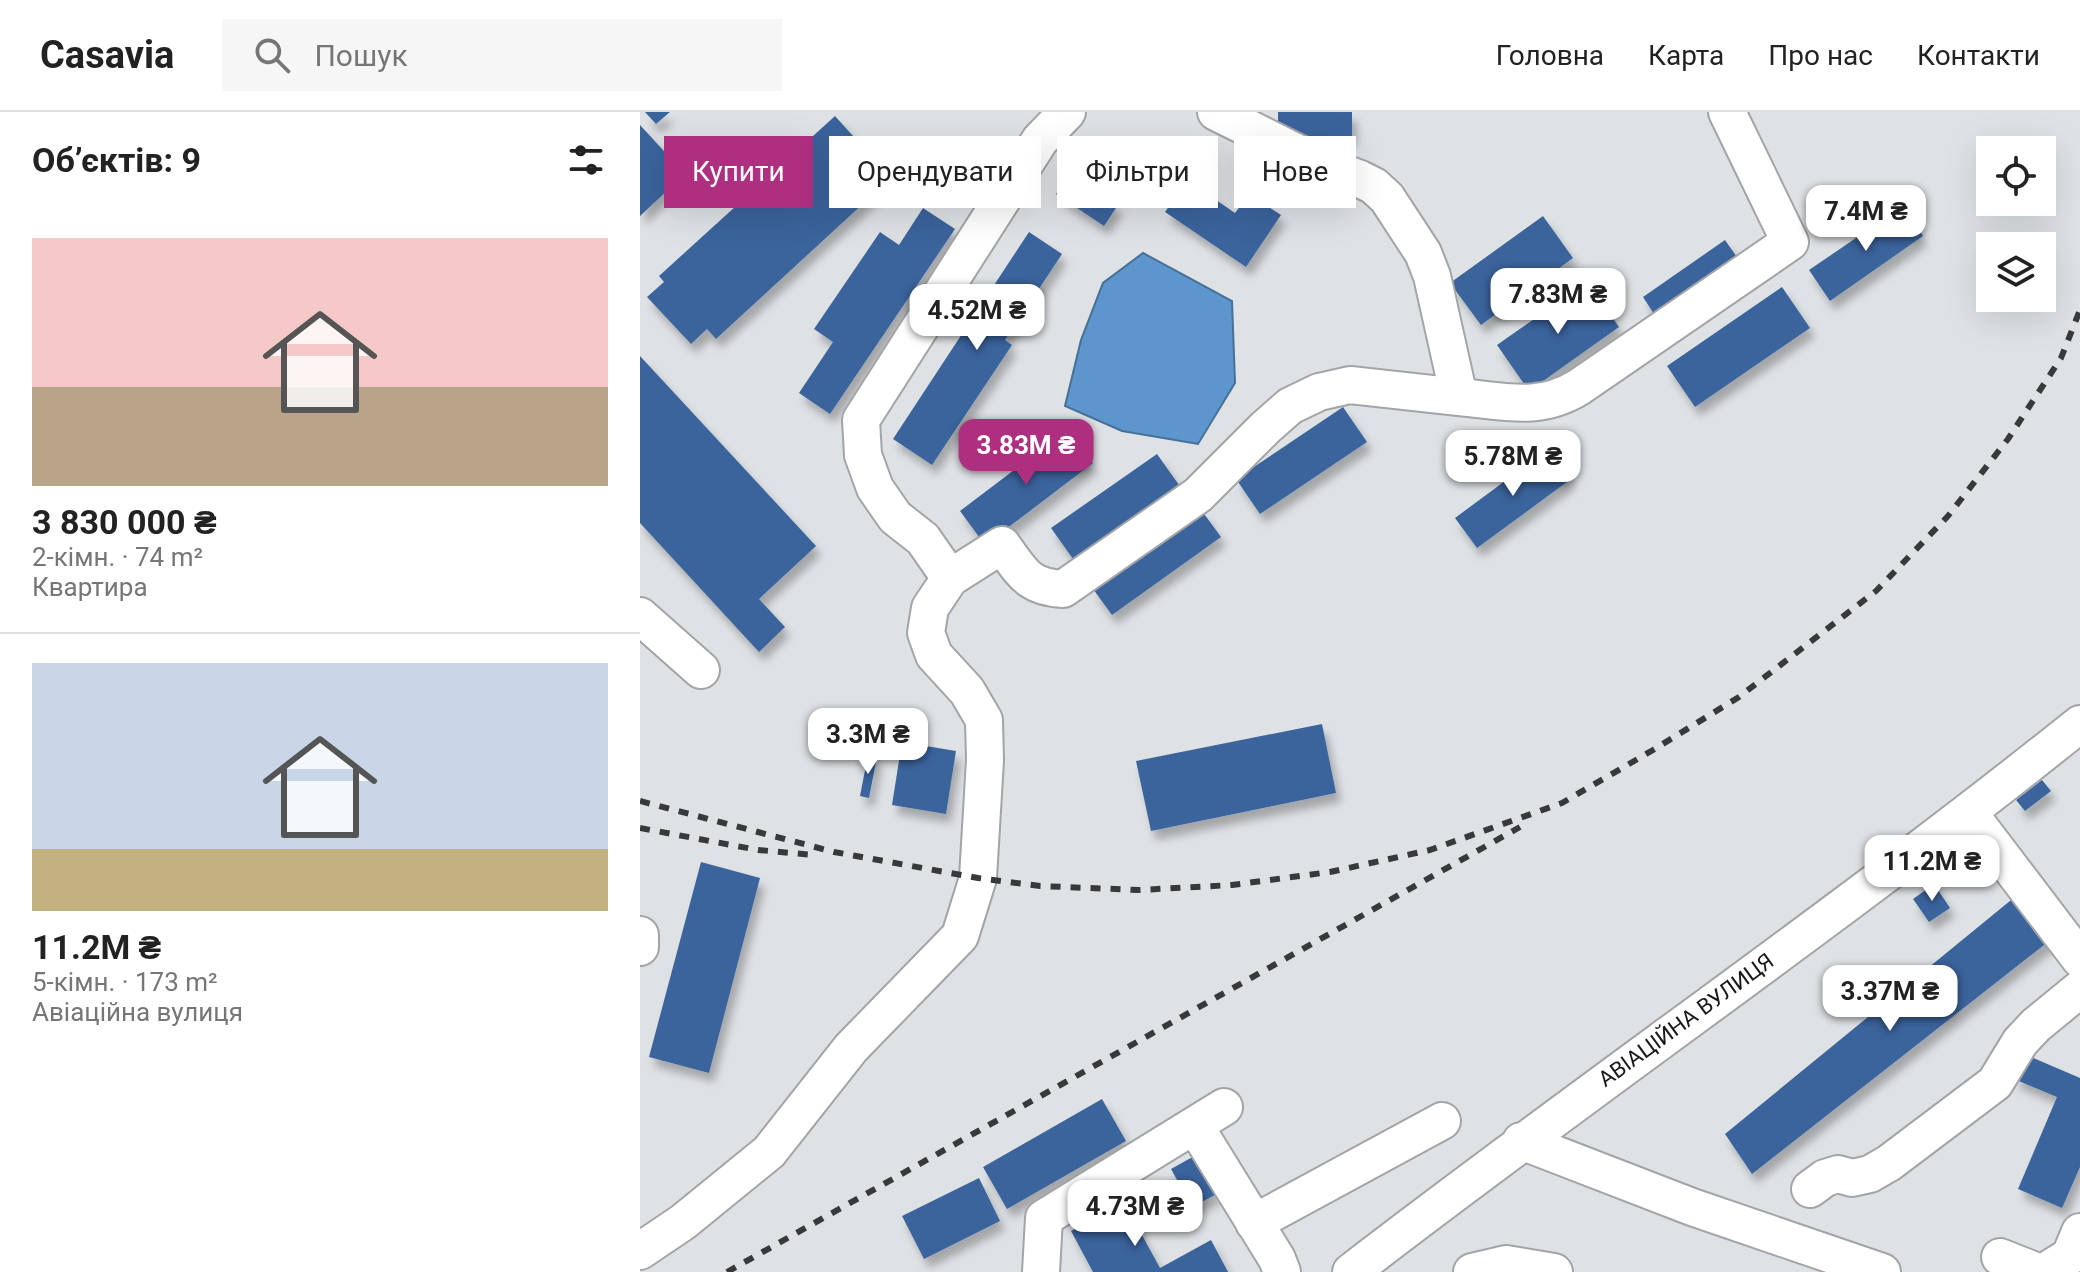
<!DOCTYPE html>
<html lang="uk">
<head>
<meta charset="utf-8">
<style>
	:root { --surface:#fff; --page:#f6f6f6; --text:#222; --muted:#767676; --line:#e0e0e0; --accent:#ae2f7f }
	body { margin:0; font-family:Roboto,sans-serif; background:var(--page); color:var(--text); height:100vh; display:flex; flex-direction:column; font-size:30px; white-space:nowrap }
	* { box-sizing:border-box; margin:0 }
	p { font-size:26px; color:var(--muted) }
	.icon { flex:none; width:44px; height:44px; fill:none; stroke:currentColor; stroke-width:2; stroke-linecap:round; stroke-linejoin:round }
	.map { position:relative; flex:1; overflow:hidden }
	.side { display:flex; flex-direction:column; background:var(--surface); width:640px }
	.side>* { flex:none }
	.top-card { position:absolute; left:24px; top:24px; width:760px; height:72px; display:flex; gap:16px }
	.controls { position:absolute; left:1336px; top:24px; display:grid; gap:16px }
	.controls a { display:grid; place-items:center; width:80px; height:80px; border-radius:0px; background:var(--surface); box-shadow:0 8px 32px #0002; font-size:40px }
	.price { position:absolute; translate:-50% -68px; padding:0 18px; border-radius:16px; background:#fff; color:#222; font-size:26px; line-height:52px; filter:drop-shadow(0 2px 4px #0008) }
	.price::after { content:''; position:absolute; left:50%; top:48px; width:24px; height:18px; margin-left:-12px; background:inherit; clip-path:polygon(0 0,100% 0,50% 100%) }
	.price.current { background:var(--accent); color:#fff }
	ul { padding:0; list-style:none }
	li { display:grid; align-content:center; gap:16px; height:424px; padding:0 32px }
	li+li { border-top:2px solid var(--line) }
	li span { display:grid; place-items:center; height:248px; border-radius:0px; color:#555 }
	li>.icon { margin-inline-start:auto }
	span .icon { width:144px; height:144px; fill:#fffc; stroke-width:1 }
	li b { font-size:34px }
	h2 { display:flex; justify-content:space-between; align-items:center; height:96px; padding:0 32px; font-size:34px }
	.tag { padding:0 28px; border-radius:0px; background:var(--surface); box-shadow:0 8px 32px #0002; font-size:28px; line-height:72px }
	.tag.current { background:var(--accent); color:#fff }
	header { display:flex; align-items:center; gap:48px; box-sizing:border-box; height:112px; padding:0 40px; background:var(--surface); border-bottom:2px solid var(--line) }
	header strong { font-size:38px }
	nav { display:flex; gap:44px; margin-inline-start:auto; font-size:28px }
	.search { width:560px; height:72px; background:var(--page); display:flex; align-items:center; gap:20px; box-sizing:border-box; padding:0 28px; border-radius:0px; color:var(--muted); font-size:30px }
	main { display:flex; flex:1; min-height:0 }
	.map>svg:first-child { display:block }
</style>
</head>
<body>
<header>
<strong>Casavia</strong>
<div class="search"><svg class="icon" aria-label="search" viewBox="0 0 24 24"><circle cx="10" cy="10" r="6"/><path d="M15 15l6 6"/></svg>Пошук</div>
<nav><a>Головна</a><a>Карта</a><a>Про нас</a><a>Контакти</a></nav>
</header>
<main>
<section class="side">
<h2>Об’єктів: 9<svg class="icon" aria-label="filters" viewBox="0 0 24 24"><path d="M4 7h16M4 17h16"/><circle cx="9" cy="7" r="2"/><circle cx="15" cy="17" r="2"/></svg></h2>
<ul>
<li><span style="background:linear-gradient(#f6c9c9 60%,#b9a48a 0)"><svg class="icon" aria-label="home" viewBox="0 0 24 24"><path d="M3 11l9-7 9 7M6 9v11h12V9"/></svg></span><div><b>3 830 000 ₴</b><p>2-кімн. · 74 m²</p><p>Квартира</p></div></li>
<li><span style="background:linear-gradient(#c9d6e8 75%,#c2b280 0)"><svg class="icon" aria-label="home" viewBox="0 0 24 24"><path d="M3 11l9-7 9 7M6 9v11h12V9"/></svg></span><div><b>11.2M ₴</b><p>5-кімн. · 173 m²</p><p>Авіаційна вулиця</p></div></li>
</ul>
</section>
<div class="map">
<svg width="1440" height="1160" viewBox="0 0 1440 1160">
	<defs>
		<filter id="shadow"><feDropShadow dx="5" dy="9" stdDeviation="4" flood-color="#0004"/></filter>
	</defs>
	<rect width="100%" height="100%" fill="#dfe2e5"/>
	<!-- water -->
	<path fill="#5c96cd" stroke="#477097" stroke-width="2" d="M503,141L592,189L595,271L558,332L482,319L425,294L441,228L463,171Z"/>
	<!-- building -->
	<path fill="#3a649c" filter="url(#shadow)" d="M5,0H30L16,12Z
		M638,0H712V25L638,26Z
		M195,4L251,66L76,227L67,217L51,232L7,185L24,170L19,164Z
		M0,13L45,62L0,104Z
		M430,61L478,93L464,114L416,82Z
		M547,68L595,101L609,82L641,103L606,155L525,100Z
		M1263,94L1283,124L1190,189L1169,158Z
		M283,96L315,117L190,302L159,281L193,230L174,217L240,120L259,133Z
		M903,104L933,146L841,213L810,171Z
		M389,120L422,142L365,228L372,233L292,353L253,327Z
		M1085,128L1099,148L1016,205L1003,185Z
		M947,170L979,215L889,279L857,233Z
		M1142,175L1170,216L1055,295L1027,254Z
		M0,244L176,434L119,487L145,515L119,540L0,411Z
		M703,295L727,330L620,402L596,367Z
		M428,317L453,351L345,433L320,399Z
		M908,337L931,367L837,436L815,406Z
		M517,342L544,380L438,454L411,416Z
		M562,399L581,425L472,503L453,477Z
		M682,612L696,681L511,719L496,649Z
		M262,630L316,639L306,702L252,693Z
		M228,643L237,645L229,686L220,684Z
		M1402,668L1411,679L1385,699L1376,688Z
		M61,750L120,766L69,961L9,945Z
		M1294,772L1310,796L1289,810L1273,787Z
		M1376,784L1413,826L1112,1062L1085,1022Z
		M1384,942L1440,966V1055L1422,1096L1378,1077L1417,985L1374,967Z
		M462,987L486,1029L367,1097L343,1055Z
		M556,1043L577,1082L552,1095L531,1057Z
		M339,1066L360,1109L284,1147L262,1104Z
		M484,1090L520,1156L571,1128L588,1160H453L431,1119Z"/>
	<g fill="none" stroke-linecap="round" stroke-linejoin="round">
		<!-- minor casing -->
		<g stroke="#a2a4a7" stroke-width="40">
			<path id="minor" d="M576,0L682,53L720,67L734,74L747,86L783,141L792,164L819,285C864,289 899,300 939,275L1150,130L1087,0
				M310,466L362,433C382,460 387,475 423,477L558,383L625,316L650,294L679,280L710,273L819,285
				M0,504L61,558
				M1329,701L1440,847
				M0,823V835
				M555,1014L637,1147L642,1160
				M881,1029L1052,1095L1242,1160
				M1170,1077L1185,1066L1198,1062L1212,1066L1230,1062L1249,1051L1355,971L1380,930L1396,913L1440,877
				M614,1111L802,1009
				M0,1139L43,1110L129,1040L211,936L320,824L338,766L345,648L344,608L327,579L294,543L286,521L290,496L310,466L283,427L255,405L235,376L223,343L221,308L400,28L427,0
				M1360,1145L1398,1160
				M401,1160L404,1106L584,995
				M711,1160C952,974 1203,802 1440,612
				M832,1160L866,1152L914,1160
				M1404,1160L1430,1144L1440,1120"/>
		</g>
		<!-- minor -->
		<use href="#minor" stroke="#fff" stroke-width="36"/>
		<!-- rail -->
		<path stroke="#38393b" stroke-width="6" stroke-dasharray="10 10" stroke-linecap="butt" d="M0,689L194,740L338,766L400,774L499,778L592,773L690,760L790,738L922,691L1013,638L1099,585L1236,479L1308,404L1368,327L1421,246L1440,198
			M0,716L118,738L174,743
			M87,1160L880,715"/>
	</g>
	<g text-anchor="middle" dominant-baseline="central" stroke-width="8" stroke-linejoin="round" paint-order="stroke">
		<!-- street labels -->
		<g font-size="22" fill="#171819" stroke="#fff">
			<text transform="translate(1046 908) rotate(-36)">АВІАЦІЙНА ВУЛИЦЯ</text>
		</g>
	</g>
</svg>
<div class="controls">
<a><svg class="icon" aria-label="locate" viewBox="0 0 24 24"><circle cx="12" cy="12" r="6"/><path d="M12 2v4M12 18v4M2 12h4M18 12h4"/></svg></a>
<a><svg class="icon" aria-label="layers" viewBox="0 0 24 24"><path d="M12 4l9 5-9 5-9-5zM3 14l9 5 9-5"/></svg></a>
</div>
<b class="price" style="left:1226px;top:141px">7.4M ₴</b>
<b class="price" style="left:918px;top:224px">7.83M ₴</b>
<b class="price" style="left:337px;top:240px">4.52M ₴</b>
<b class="price current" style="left:386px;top:375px">3.83M ₴</b>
<b class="price" style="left:873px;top:386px">5.78M ₴</b>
<b class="price" style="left:228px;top:664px">3.3M ₴</b>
<b class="price" style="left:1292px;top:791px">11.2M ₴</b>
<b class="price" style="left:1250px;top:921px">3.37M ₴</b>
<b class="price" style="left:495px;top:1136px">4.73M ₴</b>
<div class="top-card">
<a class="tag current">Купити</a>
<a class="tag">Орендувати</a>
<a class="tag">Фільтри</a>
<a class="tag">Нове</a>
</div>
</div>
</main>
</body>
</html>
